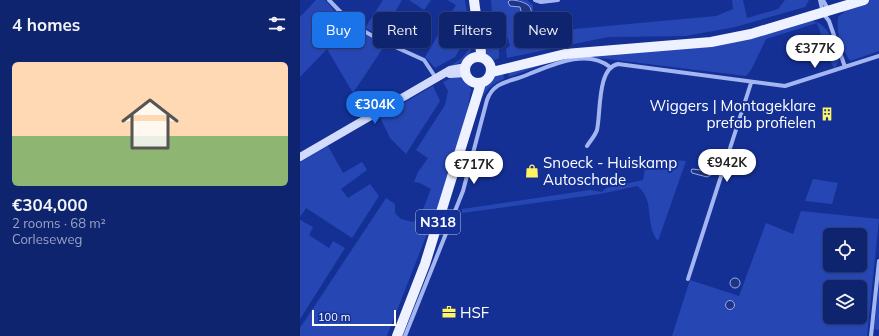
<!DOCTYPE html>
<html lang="en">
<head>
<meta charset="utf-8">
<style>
	:root { --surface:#0f246f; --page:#1d3077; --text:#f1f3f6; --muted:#9ba4c3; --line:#2f4182; --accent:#1a73e8 }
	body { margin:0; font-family:Mulish,sans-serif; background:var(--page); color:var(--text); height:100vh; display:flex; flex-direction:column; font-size:15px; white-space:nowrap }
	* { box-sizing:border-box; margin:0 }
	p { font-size:13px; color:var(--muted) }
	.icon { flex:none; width:22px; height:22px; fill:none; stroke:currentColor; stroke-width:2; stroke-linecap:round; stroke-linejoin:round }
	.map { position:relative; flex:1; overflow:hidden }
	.side { display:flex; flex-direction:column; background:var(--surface); width:300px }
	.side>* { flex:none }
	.hud { position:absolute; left:12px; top:12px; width:380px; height:36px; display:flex; gap:8px }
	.buttons { position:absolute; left:523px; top:228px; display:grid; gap:8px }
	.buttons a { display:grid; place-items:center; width:44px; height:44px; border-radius:6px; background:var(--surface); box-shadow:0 1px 3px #0004,0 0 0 1px var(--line); font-size:20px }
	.scale { position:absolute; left:12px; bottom:10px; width:84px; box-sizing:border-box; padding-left:4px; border:2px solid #fff; border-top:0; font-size:11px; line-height:14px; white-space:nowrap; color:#fff; -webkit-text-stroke:3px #143094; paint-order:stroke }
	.price { position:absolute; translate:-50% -34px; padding:0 9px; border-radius:14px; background:#fff; color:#222; font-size:13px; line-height:26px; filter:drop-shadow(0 1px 2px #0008) }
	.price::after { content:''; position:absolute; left:50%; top:24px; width:12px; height:9px; margin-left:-6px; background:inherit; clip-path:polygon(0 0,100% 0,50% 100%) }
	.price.on { background:var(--accent); color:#fff }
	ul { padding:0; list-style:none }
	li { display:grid; align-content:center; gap:8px; height:212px; padding:0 12px }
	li+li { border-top:1px solid var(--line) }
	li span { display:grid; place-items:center; height:124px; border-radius:6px; color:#555 }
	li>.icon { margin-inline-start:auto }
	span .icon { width:72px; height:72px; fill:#fffc; stroke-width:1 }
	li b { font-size:17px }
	h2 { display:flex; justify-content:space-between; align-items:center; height:48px; padding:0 12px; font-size:17px }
	.chip { padding:0 14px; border-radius:6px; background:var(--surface); box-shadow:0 1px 3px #0004,0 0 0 1px var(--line); font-size:14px; line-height:36px }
	.chip.on { background:var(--accent); color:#fff }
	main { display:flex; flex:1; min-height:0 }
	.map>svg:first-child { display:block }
</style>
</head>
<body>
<main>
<section class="side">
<h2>4 homes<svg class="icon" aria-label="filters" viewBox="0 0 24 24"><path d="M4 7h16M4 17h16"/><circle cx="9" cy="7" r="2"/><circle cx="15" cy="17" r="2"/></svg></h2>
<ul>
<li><span style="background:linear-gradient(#ffd9b3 60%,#8fb573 0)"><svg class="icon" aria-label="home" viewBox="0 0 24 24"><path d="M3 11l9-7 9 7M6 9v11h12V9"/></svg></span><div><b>€304,000</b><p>2 rooms · 68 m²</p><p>Corleseweg</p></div></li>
</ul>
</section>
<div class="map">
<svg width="579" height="336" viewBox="0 0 579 336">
	<rect width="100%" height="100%" fill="#143094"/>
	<!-- green -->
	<path fill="#2647b3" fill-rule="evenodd" d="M16,0H25L48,26L85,45L53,93L27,49L0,77V15L1,16Z
		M83,0H102L81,36L65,28Z
		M109,0H131L124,10Z
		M147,0H165L170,34L173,35V42L163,44L155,57L135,68L125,57L156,5Z
		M191,0H210L208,2L220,7L222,10L225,2L218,0H227L233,5L232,30L242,32L416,16L433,9L432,0H443L447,18L478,9L485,0H509L505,7L435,27L386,36L308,37L207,58L206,49L210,46L207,36L192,13Z
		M567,0H579V51L550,61C541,47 536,33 538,17L544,12L545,8Z
		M183,15L199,42L185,41Z
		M509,20C530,23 533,43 539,60L535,68L532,65L517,23L466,39L451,70L446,76L283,56L365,49Z
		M183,46H199V58L195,60C188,58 185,53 183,46Z
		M171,47C171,60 157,64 147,68L161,59Z
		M247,63L209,77L208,72Z
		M203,73L204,79C194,83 187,88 182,98C181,84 190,77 203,73Z
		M162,76L171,89L167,113L136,220L132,221L87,336H0V328L86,198L95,204V213L101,219L113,222L120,217L131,189L120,183L114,182L118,172L128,158L116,150L145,105L148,91L143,82L153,77Z
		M133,86L140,101L106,154L90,138L80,117Z
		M28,146L43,173L62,162L67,170L41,189L48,198L70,184L79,196L52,238L6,208L0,217V162Z
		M347,158L386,161L358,241C344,224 356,200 337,186L300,194L162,213V209L290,190L302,192L306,188L343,180Z
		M513,179L538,183L532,204L505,201Z
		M501,211L579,219L567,336H372L390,280L439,296L466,223L493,234ZM530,235H560V265H530ZM530,287H560V317H530Z
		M0,220L13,227L9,235L29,248L33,241L45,248L0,319Z
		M579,285V330L574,329Z"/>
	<!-- water -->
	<path fill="#203481" stroke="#95adf5" d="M210,0C222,0 241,7 225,20L223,19L220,7L210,6L208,2Z
		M392,169L409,171L411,175L407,177L392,173L391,171Z
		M430 283a5 5 0 1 1 10 0a5 5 0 1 1-10 0Z
		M425.5 305a4.5 4.5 0 1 1 9 0a4.5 4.5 0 1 1-9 0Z"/>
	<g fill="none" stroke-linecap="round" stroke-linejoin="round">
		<!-- street -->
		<path stroke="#a3b6f2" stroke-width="4" d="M29,0L53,25L80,40L124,60L136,78
			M235,0L241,2L258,0
			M520,0L523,13L529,21L545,67
			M523,0L529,11
			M287,146C290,141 295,136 297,130C301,112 297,68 318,64L485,86L579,56
			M388,279L451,83
			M105,336L163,191L187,100C194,80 212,82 229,74C252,65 287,48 310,67
			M571,336L579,261"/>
		<!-- secondary -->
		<path stroke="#d2dbfc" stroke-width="8" d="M150,74L166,73
			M0,157L150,70L166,67"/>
		<!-- primary -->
		<path stroke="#eef1ff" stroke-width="10" d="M174,0C176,19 181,38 181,57
			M165 70a13 13 0 1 1 26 0a13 13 0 1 1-26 0Z
			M192,72L265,54L411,42L451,34L564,0
			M97,336L125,264L181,83"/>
	</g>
	<!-- icons -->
	<defs>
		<g id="building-bare" transform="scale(1.08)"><path d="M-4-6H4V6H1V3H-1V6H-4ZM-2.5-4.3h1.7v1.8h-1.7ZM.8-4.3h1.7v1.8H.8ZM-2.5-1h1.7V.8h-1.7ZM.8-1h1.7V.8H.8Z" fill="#fff464" stroke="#143094" stroke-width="2.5" paint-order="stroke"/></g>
		<g id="shop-bare" transform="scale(1.08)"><path d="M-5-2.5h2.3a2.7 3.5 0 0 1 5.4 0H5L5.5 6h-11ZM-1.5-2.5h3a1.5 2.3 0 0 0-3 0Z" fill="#fff464" stroke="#143094" stroke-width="2.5" paint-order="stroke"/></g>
		<g id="office-bare" transform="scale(1.08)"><path d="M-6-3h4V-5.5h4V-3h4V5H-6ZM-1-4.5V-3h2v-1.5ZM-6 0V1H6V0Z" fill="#fff464" stroke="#143094" stroke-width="2.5" paint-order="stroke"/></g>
	</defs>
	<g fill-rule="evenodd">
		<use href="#building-bare" x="527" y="114"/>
		<use href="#shop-bare" x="232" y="171"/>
		<use href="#office-bare" x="149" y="312"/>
	</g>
	<g text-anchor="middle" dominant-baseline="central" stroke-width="4" stroke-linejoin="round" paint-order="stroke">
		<!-- shield labels -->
		<rect fill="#143094" stroke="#b8c1df" stroke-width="1" x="116" y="210" width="44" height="24" rx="3"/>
		<g font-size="14" font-weight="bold" fill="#fff">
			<text x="138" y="222">N318</text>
		</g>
		<!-- poi labels -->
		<g font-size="15" fill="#fff" stroke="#143094" text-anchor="start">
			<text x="516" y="105" text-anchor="end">Wiggers | Montageklare<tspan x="516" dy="17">prefab profielen</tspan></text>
			<text x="243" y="162">Snoeck - Huiskamp<tspan x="243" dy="17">Autoschade</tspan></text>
			<text x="160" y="312">HSF</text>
		</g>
	</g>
</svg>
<div class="buttons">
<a><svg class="icon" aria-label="locate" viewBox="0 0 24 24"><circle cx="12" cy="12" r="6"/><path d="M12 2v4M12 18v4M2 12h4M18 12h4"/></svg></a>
<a><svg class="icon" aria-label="layers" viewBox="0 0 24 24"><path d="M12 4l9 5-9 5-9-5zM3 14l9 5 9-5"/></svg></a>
</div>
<div class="scale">100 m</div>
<b class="price" style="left:515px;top:69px">€377K</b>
<b class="price on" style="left:75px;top:125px">€304K</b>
<b class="price" style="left:427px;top:183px">€942K</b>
<b class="price" style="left:174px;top:185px">€717K</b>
<div class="hud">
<a class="chip on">Buy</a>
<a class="chip">Rent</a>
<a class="chip">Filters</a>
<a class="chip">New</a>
</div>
</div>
</main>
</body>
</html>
